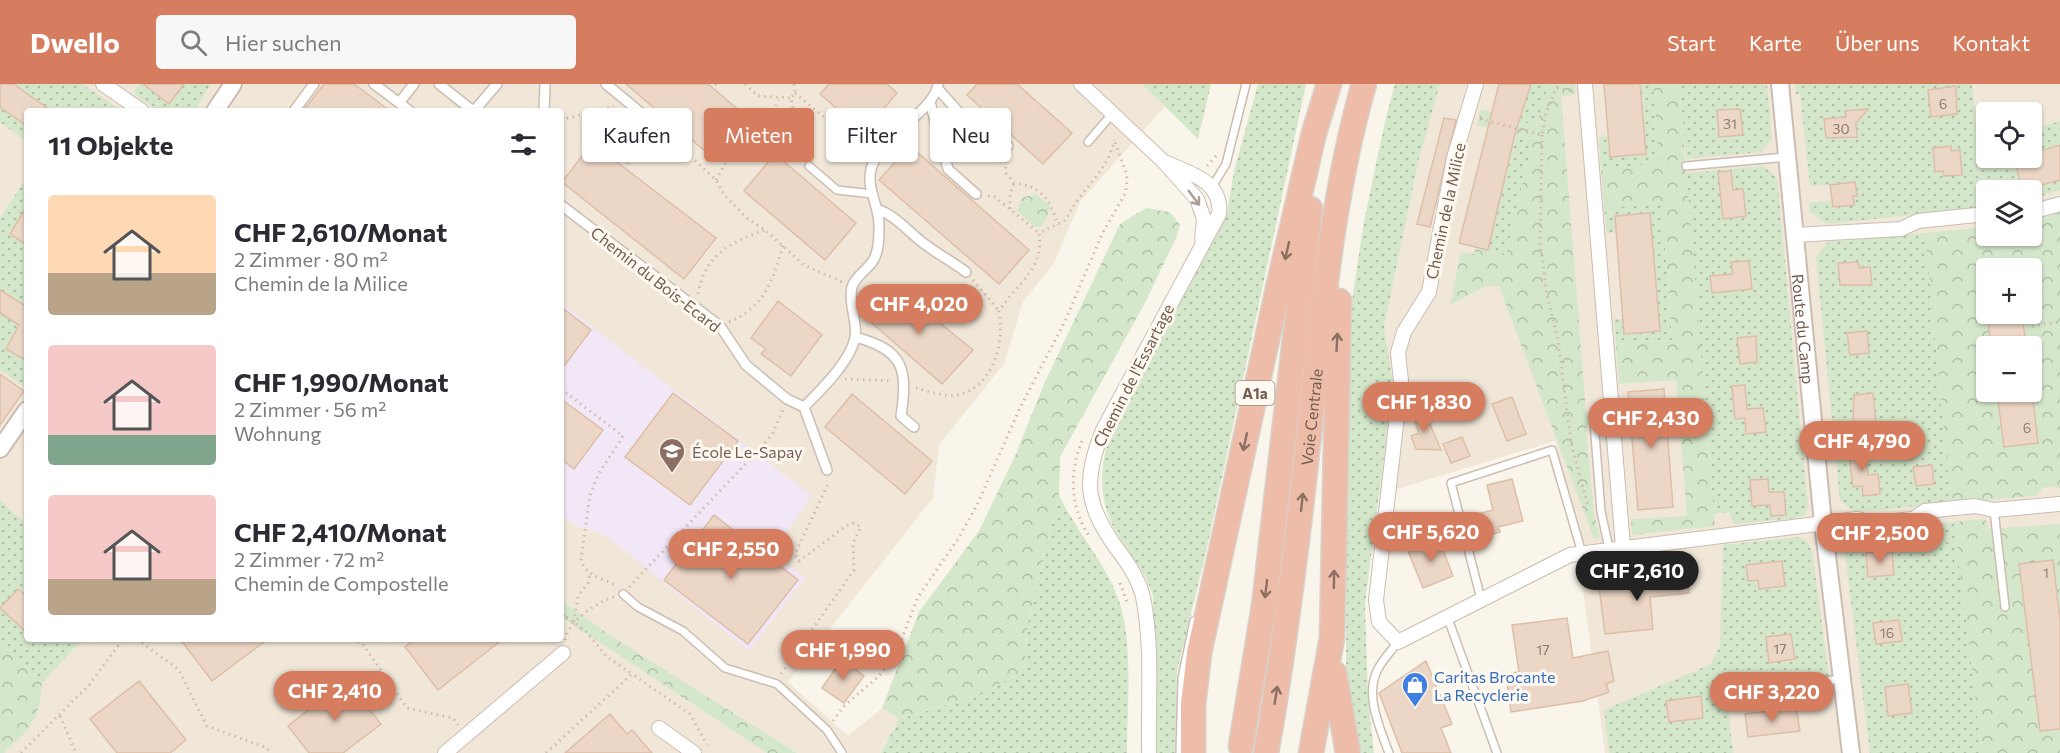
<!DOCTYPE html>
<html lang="de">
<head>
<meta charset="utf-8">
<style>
	:root { --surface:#fff; --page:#f7f7f7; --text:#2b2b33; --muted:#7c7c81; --accent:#d57d5e }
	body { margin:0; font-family:Commissioner,sans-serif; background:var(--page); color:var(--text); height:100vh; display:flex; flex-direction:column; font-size:22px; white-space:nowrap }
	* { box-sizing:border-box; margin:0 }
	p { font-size:20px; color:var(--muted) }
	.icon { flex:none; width:33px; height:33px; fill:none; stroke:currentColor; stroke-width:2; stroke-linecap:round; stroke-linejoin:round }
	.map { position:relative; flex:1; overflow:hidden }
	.sheet { position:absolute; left:24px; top:24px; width:540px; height:534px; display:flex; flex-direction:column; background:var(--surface); border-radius:6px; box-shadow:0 2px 4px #0004 }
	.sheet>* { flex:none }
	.guide { position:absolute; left:582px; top:24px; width:570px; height:54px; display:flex; gap:12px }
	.controls { position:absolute; left:1976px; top:18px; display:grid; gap:12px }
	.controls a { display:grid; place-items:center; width:66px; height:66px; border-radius:6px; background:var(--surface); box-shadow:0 2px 4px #0004; font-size:30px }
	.price { position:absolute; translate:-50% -51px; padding:0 14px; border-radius:21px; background:var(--accent); color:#fff; font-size:20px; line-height:39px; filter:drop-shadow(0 2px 3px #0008) }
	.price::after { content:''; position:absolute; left:50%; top:36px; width:18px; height:14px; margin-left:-9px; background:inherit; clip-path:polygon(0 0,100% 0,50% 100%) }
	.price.on { background:#222; color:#fff }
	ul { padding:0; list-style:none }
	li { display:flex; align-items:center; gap:18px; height:150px; padding:0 24px }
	li span { display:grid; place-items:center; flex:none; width:168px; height:120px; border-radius:6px; color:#555 }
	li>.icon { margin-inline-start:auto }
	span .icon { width:72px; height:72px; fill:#fffc; stroke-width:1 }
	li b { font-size:26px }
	h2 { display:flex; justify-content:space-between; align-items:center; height:72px; padding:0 24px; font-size:26px }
	.pill { padding:0 21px; border-radius:6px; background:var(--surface); box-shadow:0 2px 4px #0004; font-size:21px; line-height:54px }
	.pill.on { background:var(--accent); color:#fff }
	header { display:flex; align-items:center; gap:36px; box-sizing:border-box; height:84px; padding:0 30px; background:var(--accent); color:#fff }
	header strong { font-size:28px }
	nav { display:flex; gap:33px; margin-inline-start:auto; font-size:21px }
	.search { width:420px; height:54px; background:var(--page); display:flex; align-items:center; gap:15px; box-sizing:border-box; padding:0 21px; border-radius:6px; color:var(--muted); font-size:22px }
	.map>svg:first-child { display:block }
</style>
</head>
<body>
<header>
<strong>Dwello</strong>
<div class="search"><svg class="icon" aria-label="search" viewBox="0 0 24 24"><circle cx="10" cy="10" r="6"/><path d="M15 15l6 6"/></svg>Hier suchen</div>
<nav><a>Start</a><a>Karte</a><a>Über uns</a><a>Kontakt</a></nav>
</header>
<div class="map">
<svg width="2060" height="669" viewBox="0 0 2060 669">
	<defs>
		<pattern id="grass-dots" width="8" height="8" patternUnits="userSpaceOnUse" patternTransform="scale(1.5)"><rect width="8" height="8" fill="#d5e7ca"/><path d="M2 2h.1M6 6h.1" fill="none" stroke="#b1bea6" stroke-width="1.8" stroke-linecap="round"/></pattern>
		<pattern id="forest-crowns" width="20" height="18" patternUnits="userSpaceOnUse" patternTransform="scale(1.5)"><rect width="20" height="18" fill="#d5e7ca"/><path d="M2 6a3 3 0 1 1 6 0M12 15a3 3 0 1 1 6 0" fill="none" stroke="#b1bea6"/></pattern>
	</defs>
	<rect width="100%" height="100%" fill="#faf5ea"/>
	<!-- residential -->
	<path fill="#f1e7d9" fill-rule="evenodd" d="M0,0H1142L1165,22L1080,118L1054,179L1023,218L1004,280L939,361L933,414L788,598L848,652L882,624L899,635L881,669H0ZM27,27H561V555H27Z
		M1440,0H2060V669H1605L1579,477L1555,357L1378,411L1392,300L1384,243L1418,79ZM1986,28H2031V74H1986ZM1986,106H2031V152H1986ZM1986,184H2031V230H1986ZM1986,262H2031V308H1986Z"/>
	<!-- education -->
	<path fill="#f1e7f7" d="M561,219L812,412L772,469L805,494L749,567L606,452L575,441L561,431Z"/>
	<!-- grass -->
	<path fill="url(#grass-dots)" d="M0,0H82L123,27H27V58L0,38Z
		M140,0H211L195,27H159L135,11L134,7Z
		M1142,0H1211L1198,55Z
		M1258,0H1306L1206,468L1177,587L1175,669H1156L1153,512C1146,489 1134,475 1121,456C1098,422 1098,385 1111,348L1222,135L1226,124L1227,130L1234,87Z
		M1395,0H1440L1418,79L1384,243L1393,300L1365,520L1368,615L1374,669H1362L1356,656L1346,587L1348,243L1364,137L1386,33Z
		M1531,0H1549L1536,42L1519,37Z
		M1640,0H1653L1659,80L1601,85L1599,53L1608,52L1610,73Z
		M1679,0H1767L1772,55L1762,68L1686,75Z
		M1795,0H1972L1978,60L1986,58V74H2031V46L2060,37V106L2031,115V106H1986V123L1827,140L1810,128L1809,119L1832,117L1830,101L1810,102L1800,10H1796Z
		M1516,51L1533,55L1506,171L1488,166Z
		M1764,82L1777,94L1808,421L1805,431L1797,434L1734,440L1729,428L1714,430L1686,89Z
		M27,93V302L26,304L0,286V134Z
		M1662,119L1672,256L1616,260L1614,235H1623L1624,250L1660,247L1650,129L1615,132L1616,148L1607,149L1604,124Z
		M1925,149L1951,419L1854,428L1840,416L1816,173L1828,158Z
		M1059,411C1076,447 1104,477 1118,514C1134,558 1127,622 1127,669H881L899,635L969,614L1024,588L1028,538Z
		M0,416L27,441V555H83L42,599L0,558Z
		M1954,438L1982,669H1870L1844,462L1856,447Z
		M1799,453L1807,457L1812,466L1829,592L1726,605L1733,669H1609L1604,626L1711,580L1720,561L1723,461Z"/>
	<!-- forest -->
	<path fill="url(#forest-crowns)" fill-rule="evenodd" d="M1549,0H1575V11L1561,12L1586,328H1598L1586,344L1594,430L1600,454L1594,455L1499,202H1486L1450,221L1461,168L1474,170L1476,163L1506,170L1533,55L1477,41L1481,25L1536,42Z
		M1653,0H1679L1715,442L1632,451L1631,435L1687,432L1676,296L1619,300L1616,260L1672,256L1662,120L1604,124L1601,85L1659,79Z
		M1036,110L1050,122L1047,134L1040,143H1035L1018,128L1021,114Z
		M1146,124L1170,128L1180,141L1176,154L1146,217L1060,373L1059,411L1028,538L1024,588L969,614L899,635L882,624L919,528L979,447L1015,372L1044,300L1120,140Z
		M2060,125V404L2044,403L2035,412L1951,419L1925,149L1986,143V152H2031V133ZM1986,184H2031V230H1986ZM1986,262H2031V308H1986Z
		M1985,435L1989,445L2060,440V669H1982L1954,438Z
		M561,516L614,554L797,669H767L561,533Z
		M0,558L42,599C39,639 31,643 4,669H0Z"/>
	<!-- building -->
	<path fill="#ecd6c5" stroke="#ddbea7" stroke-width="1.5" d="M0,0H14L51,27H27V42L0,23Z
		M143,0H184L169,20Z
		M324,0H354L390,27H303Z
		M626,0H708L747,33L713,74Z
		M829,0H887L897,9L864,48L820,10Z
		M977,0H1017L1072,49L1043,80L967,11Z
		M1499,0H1531L1515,50L1488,166L1459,159Z
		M1604,0H1640L1646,70L1610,73Z
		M1956,2L1957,30L1931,33L1928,6Z
		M1740,25L1743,51L1719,53L1717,26Z
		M1868,25L1856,39L1857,53L1826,54L1824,35L1846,33L1845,27Z
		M1444,34L1456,36L1430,143L1417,140Z
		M592,59L716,154L684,195L562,98Z
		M2060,61V96L2023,106L2014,76L2031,74V70Z
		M910,62L1029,166L999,200L879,96Z
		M1951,62V67L1960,66L1962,91L1944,92L1943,87L1935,88L1933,64Z
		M775,70L856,139L825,176L744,107Z
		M1731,87L1733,106L1743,105L1746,132L1723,135L1718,88Z
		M1855,98L1857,112H1853L1854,121L1833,123L1830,101Z
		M27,122V161L10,150Z
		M1650,129L1660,247L1624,250L1615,132Z
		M1749,177L1752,205L1712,209L1710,192L1733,190L1731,178Z
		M1858,178L1859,184L1870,183L1872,201H1840L1838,179Z
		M895,202L973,266L942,300L866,234Z
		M0,206L27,223V277L6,265L19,241L0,229Z
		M778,217L822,251L791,292L761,270L766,265L751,254Z
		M561,223L591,246L561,286Z
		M1987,230H2022L2026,262H1991Z
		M1867,247L1869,269L1850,271L1847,249Z
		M1756,252L1757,278L1740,280L1737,254Z
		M0,290L24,307L0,341Z
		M1745,301L1747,325L1763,324L1766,348L1746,350L1745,334L1735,335L1732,302Z
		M1664,305L1673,423L1638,426L1628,308Z
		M1997,308H2032L2038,359L2004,363Z
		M673,309L738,357L690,421L625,373Z
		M1873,309L1876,339L1853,341L1854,311Z
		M852,310L932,377L905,410L825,343Z
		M1512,313L1526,350L1507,357L1492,320Z
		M561,315L603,346L574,385L561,375Z
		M1423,324L1441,366L1416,365L1411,352L1419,349L1412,329Z
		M1462,353L1470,372L1451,379L1443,360Z
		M1864,360L1868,391L1878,390L1880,410L1863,412L1862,402L1853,403L1848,362Z
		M1932,381L1934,400L1916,402L1913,383Z
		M1512,395L1523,437L1498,443L1500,448L1478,454L1473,431L1493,426L1487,401Z
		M1768,395L1769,408H1784L1786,431L1771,432L1770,421L1752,422L1750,396Z
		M714,431L798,496L748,560L664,496Z
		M1439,455L1453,492L1423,504L1408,467Z
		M1892,466L1894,491L1868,493L1866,469Z
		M2053,476L2060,536V645L2040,647L2019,480Z
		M1782,477L1785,502L1759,505L1758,496L1748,497L1746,481Z
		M1686,489L1689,509L1650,513L1653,545L1605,550L1599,503L1648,498V493Z
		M18,505L27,512V549L0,524Z
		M1567,534L1573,574L1608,567L1614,597L1606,600L1609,608L1583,617L1511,628L1506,590L1519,588L1512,541Z
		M1899,536L1902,557L1876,560L1873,539Z
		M1791,550L1795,575L1769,579L1766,553Z
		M180,555H268L212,597Z
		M415,555H503L438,606L405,563Z
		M842,575L864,592L844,619L822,604Z
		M1426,577L1452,640L1441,644L1451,669H1402L1379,609Z
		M346,596L381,640L343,669H309L288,642Z
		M139,597L186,656L170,669H117L90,635Z
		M1908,600L1912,629L1888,632L1885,603Z
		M1701,612L1703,634L1669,638L1666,617Z
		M1796,624L1800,647L1748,653L1745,630Z
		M610,630L627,650L632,646L652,669H565Z"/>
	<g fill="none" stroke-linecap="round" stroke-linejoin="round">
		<!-- service casing -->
		<g stroke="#cbbdb1" stroke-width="10">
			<path id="service" d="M1088,58L1112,30
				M809,82L837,106L873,110
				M1686,82L1787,73
				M1212,103L1226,80L1246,0
				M1594,337L1601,428L1609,464
				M1994,426L2005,523
				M623,510L638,523L683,547L725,584L777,600L827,646L842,669
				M1481,515L1451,399L1552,366L1582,469
				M1447,532L1497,669
				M1729,609L1842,595
				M1180,669L1182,594L1194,537
				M1389,669C1380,644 1364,611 1378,585C1383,575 1392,566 1398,558"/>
		</g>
		<!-- pedestrian casing -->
		<g stroke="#cbbdb1" stroke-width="12">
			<path id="pedestrian" d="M374,0L410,27
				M439,0L473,27
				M606,0L674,56
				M938,5L963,33L983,41L1008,62
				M930,18L948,85L976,110
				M399,19L414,0
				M294,27L314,0
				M474,27L497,0
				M544,27L545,0
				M561,121L720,242L746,281L787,315L804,323L827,386
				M877,125C897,132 909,149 926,161C939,171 953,178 966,188
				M855,253C904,266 908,285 901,332L914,343
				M804,323C820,307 851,277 855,253C858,237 848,221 852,203C855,192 869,185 874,175C879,166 879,153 879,143C880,123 866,105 871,85C880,52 935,27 938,0"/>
		</g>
		<!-- minor casing -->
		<g stroke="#cbbdb1" stroke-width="16">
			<path id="minor" d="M103,0L142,27
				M1081,0L1164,78L1197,115L1204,135L1202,155
				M1476,0L1454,74L1429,208L1404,248L1398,269L1401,297L1376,516L1379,538L1398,558L1570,471L1857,435L1875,439L1913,435L1925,427L1975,422L1994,426L2060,420
				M1585,0L1623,463
				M2031,128L2060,120
				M1795,151L1901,145L1918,137L1986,130
				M659,644L694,669
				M445,669L563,569
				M1149,669C1148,618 1153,563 1143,513C1139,495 1128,479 1117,465C1085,420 1083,397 1103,346L1219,130C1223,97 1189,89 1164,78"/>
		</g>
		<!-- tertiary casing -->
		<g stroke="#cbbdb1" stroke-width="20">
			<g id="tertiary">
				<path id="s1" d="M1780,0L1823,439L1851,669"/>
				<path d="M215,27L233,0"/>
				<path d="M0,365L27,326"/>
			</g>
		</g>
		<!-- motorway casing -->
		<g stroke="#d8d2ce" stroke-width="27">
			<g id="motorway">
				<path d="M1334,589L1348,669"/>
				<path d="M1241,662L1264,522L1310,125"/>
				<path d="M1193,669V621L1199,569L1279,200L1314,49L1329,0"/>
				<path id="s2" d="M1266,669C1286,557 1299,445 1311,331C1323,220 1333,108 1364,0"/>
				<path d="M1311,669L1332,554L1339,217"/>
			</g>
		</g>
		<!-- path -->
		<path stroke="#d2b9a8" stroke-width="3" stroke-dasharray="1.5 4.5" stroke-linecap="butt" d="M745,0L758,12L791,14
			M794,0L795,9L791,14L797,50L806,73
			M715,1L716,0
			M1557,4L1573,7
			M795,9L865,67
			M626,31L628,80
			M1480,35L1542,51L1546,29L1558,0
			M561,36L614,22
			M1542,51L1540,158L1547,211L1558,255L1571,359L1588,422
			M682,64L716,96L725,112L748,135L765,146L804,181L842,198
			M1005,71L1006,89L1014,99C1042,102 1050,116 1058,141
			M1207,82L1217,71
			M716,96L729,73L769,34L779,16
			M988,112L995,113L1039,149
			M1010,125V110L1014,99
			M973,196L999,227
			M698,210C705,170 731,158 765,146
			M729,238C764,224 774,195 783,161
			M2032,242L2060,238
			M845,295L893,297
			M916,304C931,308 951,316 967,308C996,294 1004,256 999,227C1017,199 1045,185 1039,149L1066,136C1079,106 1109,87 1114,56
			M561,305L623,352L598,391L590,411L581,476C586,492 602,494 615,501
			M1082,357C1069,387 1070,426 1090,453
			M1120,499L1127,518
			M629,503L756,369L773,349L783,325
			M561,530L585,546L606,572L632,590
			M574,538L578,512L588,499L590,490
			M137,555L179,586L207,642L267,664L270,669
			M346,555L362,559L407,624L453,634L458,641
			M565,556C568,537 597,518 614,513
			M781,590L854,486L853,459L861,443L854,439L846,442L799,477L795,470L829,398
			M60,632L76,669
			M833,637L843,623L879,592L896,570L918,513L958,455L977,421L1020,324L1065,237L1102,150L1126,108L1127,91L1114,55
			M21,669L89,601L123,555
			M546,669L632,590L690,630L707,661"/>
		<!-- service -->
		<use href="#service" stroke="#fff" stroke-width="7"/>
		<!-- pedestrian -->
		<use href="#pedestrian" stroke="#fff" stroke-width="9"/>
		<!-- minor -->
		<use href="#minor" stroke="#fff" stroke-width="14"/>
		<!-- tertiary -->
		<use href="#tertiary" stroke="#fff" stroke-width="16"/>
		<!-- motorway -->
		<use href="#motorway" stroke="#edbda9" stroke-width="24"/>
	</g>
	<!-- one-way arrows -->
	<defs><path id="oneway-shaft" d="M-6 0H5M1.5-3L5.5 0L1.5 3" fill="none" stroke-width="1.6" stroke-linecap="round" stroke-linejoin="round" transform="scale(1.5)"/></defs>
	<use stroke="#aa9e96" href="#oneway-shaft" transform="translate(1194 114) rotate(53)"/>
	<g stroke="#8b7062">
		<use href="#oneway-shaft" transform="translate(1287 167) rotate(103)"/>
		<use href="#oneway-shaft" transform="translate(1337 258) rotate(-87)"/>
		<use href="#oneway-shaft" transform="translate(1245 358) rotate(102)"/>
		<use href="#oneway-shaft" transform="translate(1302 418) rotate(-84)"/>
		<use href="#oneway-shaft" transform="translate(1334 495) rotate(-89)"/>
		<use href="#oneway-shaft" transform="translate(1266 505) rotate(97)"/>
		<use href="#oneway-shaft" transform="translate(1276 611) rotate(-81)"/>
	</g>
	<!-- icons -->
	<defs>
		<g id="school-pin" transform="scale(1.35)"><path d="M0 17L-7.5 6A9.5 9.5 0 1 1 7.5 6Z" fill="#8d6e63" stroke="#fdf9f0"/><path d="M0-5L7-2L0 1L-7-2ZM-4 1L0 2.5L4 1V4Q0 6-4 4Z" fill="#fff"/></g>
		<g id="shop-pin" transform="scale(1.35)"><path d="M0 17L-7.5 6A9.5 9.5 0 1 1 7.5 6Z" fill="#3f7fe0" stroke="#fdf9f0"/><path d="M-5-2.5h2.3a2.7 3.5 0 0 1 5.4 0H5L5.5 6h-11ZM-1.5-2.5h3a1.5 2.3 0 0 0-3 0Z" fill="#fff"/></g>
	</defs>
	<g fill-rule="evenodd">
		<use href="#school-pin" x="672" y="367"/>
		<use href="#shop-pin" x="1415" y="601"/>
	</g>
	<g text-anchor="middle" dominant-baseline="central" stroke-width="6" stroke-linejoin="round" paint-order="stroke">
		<!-- number labels -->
		<g font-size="14" fill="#907b6d">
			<text x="1943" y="19">6</text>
			<text x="1730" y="39">31</text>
			<text x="1841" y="44">30</text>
			<text x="2027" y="343">6</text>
			<text x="2046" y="488">1</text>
			<text x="1887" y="548">16</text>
			<text x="1780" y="564">17</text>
			<text x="1543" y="565">17</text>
		</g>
		<!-- shield labels -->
		<rect fill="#fdf9f0" stroke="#9c8c80" stroke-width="1.5" x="1235.5" y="297" width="39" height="24" rx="4.5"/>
		<g font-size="15" font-weight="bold" fill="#725d50">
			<text x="1255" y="309">A1a</text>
		</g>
		<!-- street labels -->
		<g font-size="16" fill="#725d50" stroke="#fdf9f0">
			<text transform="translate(1445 127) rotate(-78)">Chemin de la Milice</text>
			<text transform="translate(656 195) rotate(38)">Chemin du Bois-Ecard</text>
			<text stroke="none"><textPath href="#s1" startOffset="246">Route du Camp</textPath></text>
			<text transform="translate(1133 291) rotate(-63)">Chemin de l'Essartage</text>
			<text stroke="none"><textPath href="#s2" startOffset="339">Voie Centrale</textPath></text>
		</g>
		<!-- education labels -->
		<g font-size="16" fill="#785e54" stroke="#fdf9f0" text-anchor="start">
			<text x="692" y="367">École Le-Sapay</text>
		</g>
		<!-- shop labels -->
		<g font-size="16" fill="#366cbe" stroke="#fdf9f0" text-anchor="start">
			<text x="1434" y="592">Caritas Brocante<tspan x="1434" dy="18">La Recyclerie</tspan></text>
		</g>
	</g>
</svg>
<div class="controls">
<a><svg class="icon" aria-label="locate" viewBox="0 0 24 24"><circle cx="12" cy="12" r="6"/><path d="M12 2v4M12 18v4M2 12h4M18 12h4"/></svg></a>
<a><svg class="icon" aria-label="layers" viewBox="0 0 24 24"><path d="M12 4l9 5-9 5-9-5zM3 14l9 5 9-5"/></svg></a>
<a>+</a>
<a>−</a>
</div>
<b class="price" style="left:919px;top:251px">CHF 4,020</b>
<b class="price" style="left:1424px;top:349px">CHF 1,830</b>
<b class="price" style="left:1651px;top:365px">CHF 2,430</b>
<b class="price" style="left:1862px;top:388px">CHF 4,790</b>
<b class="price" style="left:1431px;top:479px">CHF 5,620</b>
<b class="price" style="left:1880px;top:480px">CHF 2,500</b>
<b class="price" style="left:731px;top:496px">CHF 2,550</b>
<b class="price on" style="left:1637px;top:518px">CHF 2,610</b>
<b class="price" style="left:843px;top:597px">CHF 1,990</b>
<b class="price" style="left:335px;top:638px">CHF 2,410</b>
<b class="price" style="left:1772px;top:639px">CHF 3,220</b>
<div class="guide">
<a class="pill">Kaufen</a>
<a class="pill on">Mieten</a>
<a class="pill">Filter</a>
<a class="pill">Neu</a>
</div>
<section class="sheet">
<h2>11 Objekte<svg class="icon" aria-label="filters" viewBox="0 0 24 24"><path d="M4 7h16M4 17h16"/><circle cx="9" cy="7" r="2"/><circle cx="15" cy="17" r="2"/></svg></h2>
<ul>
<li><span style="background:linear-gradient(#ffd9b3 65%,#b9a48a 0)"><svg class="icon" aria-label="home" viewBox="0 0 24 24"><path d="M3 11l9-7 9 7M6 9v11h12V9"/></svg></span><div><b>CHF 2,610/Monat</b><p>2 Zimmer · 80 m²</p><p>Chemin de la Milice</p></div></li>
<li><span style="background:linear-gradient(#f6c9c9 75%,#7fa58c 0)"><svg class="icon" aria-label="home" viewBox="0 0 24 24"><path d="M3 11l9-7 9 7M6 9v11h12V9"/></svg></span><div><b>CHF 1,990/Monat</b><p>2 Zimmer · 56 m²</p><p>Wohnung</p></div></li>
<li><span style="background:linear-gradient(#f6c9c9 70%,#b9a48a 0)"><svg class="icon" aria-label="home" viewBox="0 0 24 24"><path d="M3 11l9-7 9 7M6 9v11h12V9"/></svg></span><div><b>CHF 2,410/Monat</b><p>2 Zimmer · 72 m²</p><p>Chemin de Compostelle</p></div></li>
</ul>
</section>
</div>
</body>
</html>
